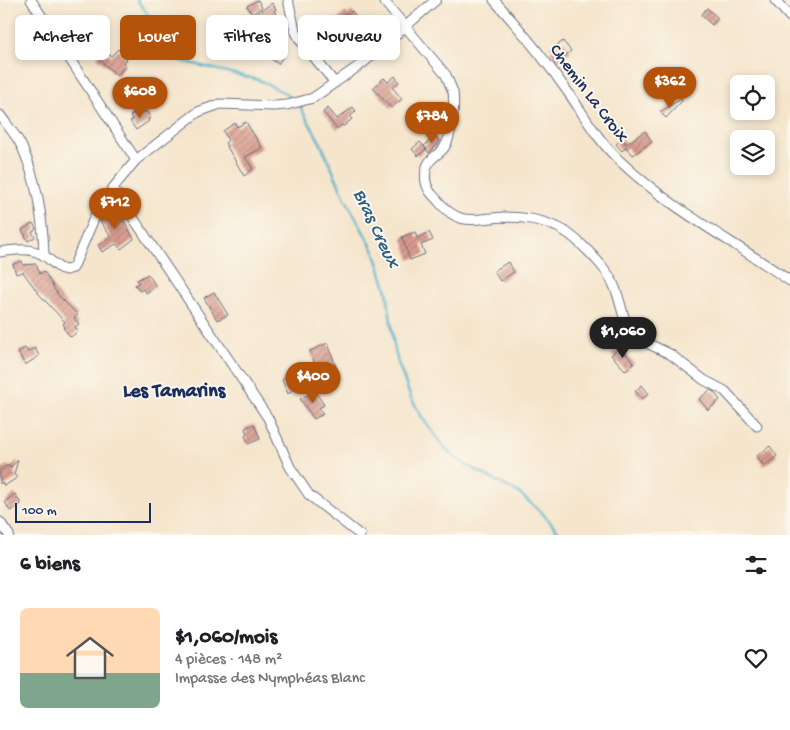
<!DOCTYPE html>
<html lang="fr">
<head>
<meta charset="utf-8">
<style>
	:root { --surface:#fff; --page:#f6f6f6; --text:#202124; --muted:#757577; --accent:#b45309 }
	body { margin:0; font-family:"Gochi Hand",sans-serif; background:var(--page); color:var(--text); height:100vh; display:flex; flex-direction:column; font-size:19px; white-space:nowrap }
	* { box-sizing:border-box; margin:0 }
	p { font-size:16px; color:var(--muted) }
	.icon { flex:none; width:28px; height:28px; fill:none; stroke:currentColor; stroke-width:2; stroke-linecap:round; stroke-linejoin:round }
	.map { position:relative; height:535px; overflow:hidden }
	.drawer { display:flex; flex-direction:column; background:var(--surface); flex:1 }
	.drawer>* { flex:none }
	.top-card { position:absolute; left:15px; top:15px; width:500px; height:45px; display:flex; gap:10px }
	.fabs { position:absolute; left:730px; top:75px; display:grid; gap:10px }
	.fabs a { display:grid; place-items:center; width:45px; height:45px; border-radius:8px; background:var(--surface); box-shadow:0 2px 8px #0003; font-size:25px }
	.scale { position:absolute; left:15px; bottom:12px; width:136px; box-sizing:border-box; padding-left:5px; border:2px solid #1b2f5e; border-top:0; font-size:14px; line-height:18px; white-space:nowrap; color:#1b2f5e; -webkit-text-stroke:4px #fbf7ec; paint-order:stroke }
	.price { position:absolute; translate:-50% -42px; padding:0 11px; border-radius:18px; background:var(--accent); color:#fff; font-size:16px; line-height:32px; filter:drop-shadow(0 1px 2px #0008) }
	.price::after { content:''; position:absolute; left:50%; top:30px; width:15px; height:11px; margin-left:-8px; background:inherit; clip-path:polygon(0 0,100% 0,50% 100%) }
	.price.on { background:#222; color:#fff }
	ul { padding:0; list-style:none }
	li { display:flex; align-items:center; gap:15px; height:125px; padding:0 20px }
	li span { display:grid; place-items:center; flex:none; width:140px; height:100px; border-radius:8px; color:#555 }
	li>.icon { margin-inline-start:auto }
	span .icon { width:60px; height:60px; fill:#fffc; stroke-width:1 }
	li b { font-size:21px }
	h2 { display:flex; justify-content:space-between; align-items:center; height:60px; padding:0 20px; font-size:21px }
	.pill { padding:0 18px; border-radius:8px; background:var(--surface); box-shadow:0 2px 8px #0003; font-size:18px; line-height:45px }
	.pill.on { background:var(--accent); color:#fff }
	.map>svg:first-child { display:block }
</style>
</head>
<body>
<div class="map">
<svg width="790" height="535" viewBox="0 0 790 535">
	<defs>
		<pattern id="building-hatch" width="6" height="6" patternUnits="userSpaceOnUse" patternTransform="scale(1.25)"><rect width="6" height="6" fill="#d99b8c"/><path d="M-1 1l2-2M0 6l6-6M5 7l2-2" fill="none" stroke="#af7f76"/></pattern>
	</defs>
	<rect width="100%" height="100%" fill="#fbf7ec"/>
	<filter id="ink" filterUnits="userSpaceOnUse"><feTurbulence type="fractalNoise" baseFrequency=".02" numOctaves="2"/><feDisplacementMap in="SourceGraphic" scale="10" xChannelSelector="R" yChannelSelector="G"/><feConvolveMatrix kernelMatrix="1 2 1 2 8 2 1 2 1" color-interpolation-filters="sRGB"/></filter>
	<filter id="wash" filterUnits="userSpaceOnUse"><feTurbulence type="fractalNoise" baseFrequency=".0096" numOctaves="4" result="noise"/><feDisplacementMap in="SourceGraphic" scale="20" xChannelSelector="R" yChannelSelector="G"/><feGaussianBlur stdDeviation="1.12" result="paint"/><feColorMatrix in="noise" values="0 0 0 0 0 0 0 0 0 0 0 0 0 0 0 0 0 1.4 0 .05"/><feComposite in="paint" operator="in"/></filter>
	<g filter="url(#wash)">
		<rect width="100%" height="100%" fill="#f5e5cc"/>
		<g fill="none" stroke-linecap="round" stroke-linejoin="round">
			<!-- stream -->
			<path stroke="#4db2cb" stroke-width="2.5" d="M137,0L159,29L171,53L182,61L259,80L283,92L295,101
				M299,105L320,142L345,198L375,253L387,291L394,346L398,363L411,398L422,417L443,446L454,457L466,465L519,493L542,513L558,531L559,535"/>
		</g>
		<g id="blocks">
			<!-- building -->
			<path fill="url(#building-hatch)" d="M258,0L262,8L252,14L247,6Z
				M272,3L276,9L274,11L286,28L269,38L264,31L268,28L258,13Z
				M707,8L718,18L712,25L701,15Z
				M352,11L364,28L356,34L354,30L345,37L334,22L346,12L348,15Z
				M241,31L250,41L240,48L232,38Z
				M318,38L324,45L317,50L311,44Z
				M563,41L571,51L558,62L550,51Z
				M269,45L284,55L278,64L263,53Z
				M118,49L127,59L123,63L125,66L117,76L97,57L104,50L111,56Z
				M395,76L399,82L392,87L402,99L391,108L373,88L384,78L388,82Z
				M681,99L682,101L666,118L660,112Z
				M353,107L356,111L350,117L352,119L344,126L342,125L337,129L323,112L328,108L337,119Z
				M139,109L142,113L146,111L151,118L148,119L149,121L136,130L130,121L133,120L130,116Z
				M246,122L262,148L245,157L253,169L244,176L225,143L228,140L223,131L235,123L237,127Z
				M645,131L652,142L633,155L626,147L622,151L616,144L622,139L626,144Z
				M435,136L440,142L429,153L424,146Z
				M420,142L426,149L418,156L412,149Z
				M114,204L122,214L121,215L134,239L121,249L116,244L102,252L98,245L111,237L100,221L105,212Z
				M33,223L36,229L32,232L35,237L28,241L22,230Z
				M415,232L417,238L429,232L433,240L421,245L425,254L410,260L402,237Z
				M22,261L23,265L36,264L40,274L44,271L58,295L78,315L74,318L79,324L75,327L78,331L71,337L63,328L65,327L63,324L65,322L39,294L23,272L16,274L13,264Z
				M508,262L514,272L500,281L494,271Z
				M148,274L156,286L146,293L143,289L140,291L135,285L139,283L137,280Z
				M214,292L228,315L217,320L204,298Z
				M328,343L337,370L320,377L310,351Z
				M620,347L634,363L626,371L611,355Z
				M25,348L28,352L35,348L39,356L25,365L18,352Z
				M289,374L297,386L288,394L282,380Z
				M642,385L649,394L642,399L635,391Z
				M710,390L714,392L720,400L708,410L699,399Z
				M315,391L324,405L319,408L323,414L314,419L300,399Z
				M254,424L260,439L248,444L245,435L247,434L245,428Z
				M770,446L777,456L764,466L757,456Z
				M18,460L14,474L17,478L4,486L2,482L0,484V470L8,465L10,468Z
				M15,494L21,504L10,511L5,502Z"/>
		</g>
	</g>
	<g filter="url(#ink)">
		<use href="#blocks" fill-opacity="0" stroke="#676f84" stroke-width="1"/>
		<g fill="none" stroke-linecap="round" stroke-linejoin="round">
			<!-- minor casing -->
			<g stroke="#676f84" stroke-width="11">
				<path id="minor" d="M31,0L136,160
					M288,0L295,30L300,40L335,83
					M383,0L446,75C448,81 451,86 453,92C455,107 452,136 444,148C440,153 434,156 430,161C424,169 424,182 429,190C431,194 436,198 439,202C461,228 475,218 505,217C522,217 542,220 557,227C572,233 595,257 605,270C620,289 620,312 630,333L636,338L670,354L704,380L725,391L757,426
					M494,0C521,30 547,62 570,95C586,118 599,142 620,161C670,209 733,241 790,281
					M775,0L790,17
					M0,115C7,125 17,136 22,147C37,181 43,218 44,255
					M113,188L268,418L290,467L309,495L360,535
					M0,252C14,250 30,247 43,255C50,259 55,266 62,269L66,270L73,268L95,216L113,188L136,160L198,112L220,104L274,106L287,105L313,98L363,63L436,0
					M0,522L9,535"/>
			</g>
			<!-- minor -->
			<use href="#minor" stroke="#fff" stroke-width="9"/>
		</g>
	</g>
	<g text-anchor="middle" dominant-baseline="central" stroke-width="4" stroke-linejoin="round" paint-order="stroke">
		<!-- street labels -->
		<g font-size="18" fill="#1b2f5e" stroke="#fbf7ec">
			<text transform="translate(588 94) rotate(53)">Chemin La Croix</text>
		</g>
		<!-- water labels -->
		<g font-size="19" font-style="italic" fill="#2c5d84" stroke="#fbf7ec">
			<text transform="translate(375 229) rotate(65)">Bras Creux</text>
		</g>
		<!-- quarter labels -->
		<g font-size="20" font-weight="bold" fill="#1b2f5e" stroke="#fbf7ec">
			<text x="174" y="392">Les Tamarins</text>
		</g>
	</g>
</svg>
<div class="fabs">
<a><svg class="icon" aria-label="locate" viewBox="0 0 24 24"><circle cx="12" cy="12" r="6"/><path d="M12 2v4M12 18v4M2 12h4M18 12h4"/></svg></a>
<a><svg class="icon" aria-label="layers" viewBox="0 0 24 24"><path d="M12 4l9 5-9 5-9-5zM3 14l9 5 9-5"/></svg></a>
</div>
<div class="scale">100 m</div>
<b class="price" style="left:670px;top:109px">$362</b>
<b class="price" style="left:140px;top:119px">$608</b>
<b class="price" style="left:432px;top:144px">$784</b>
<b class="price" style="left:115px;top:230px">$712</b>
<b class="price on" style="left:623px;top:359px">$1,060</b>
<b class="price" style="left:313px;top:404px">$400</b>
<div class="top-card">
<a class="pill">Acheter</a>
<a class="pill on">Louer</a>
<a class="pill">Filtres</a>
<a class="pill">Nouveau</a>
</div>
</div>
<section class="drawer">
<h2>6 biens<svg class="icon" aria-label="filters" viewBox="0 0 24 24"><path d="M4 7h16M4 17h16"/><circle cx="9" cy="7" r="2"/><circle cx="15" cy="17" r="2"/></svg></h2>
<ul>
<li><span style="background:linear-gradient(#ffd9b3 65%,#7fa58c 0)"><svg class="icon" aria-label="home" viewBox="0 0 24 24"><path d="M3 11l9-7 9 7M6 9v11h12V9"/></svg></span><div><b>$1,060/mois</b><p>4 pièces · 148 m²</p><p>Impasse des Nymphéas Blanc</p></div><svg class="icon" aria-label="heart" viewBox="0 0 24 24"><path d="M12 20l-8-8c-3-5 5-10 8-4 3-6 11-1 8 4z"/></svg></li>
</ul>
</section>
</body>
</html>
